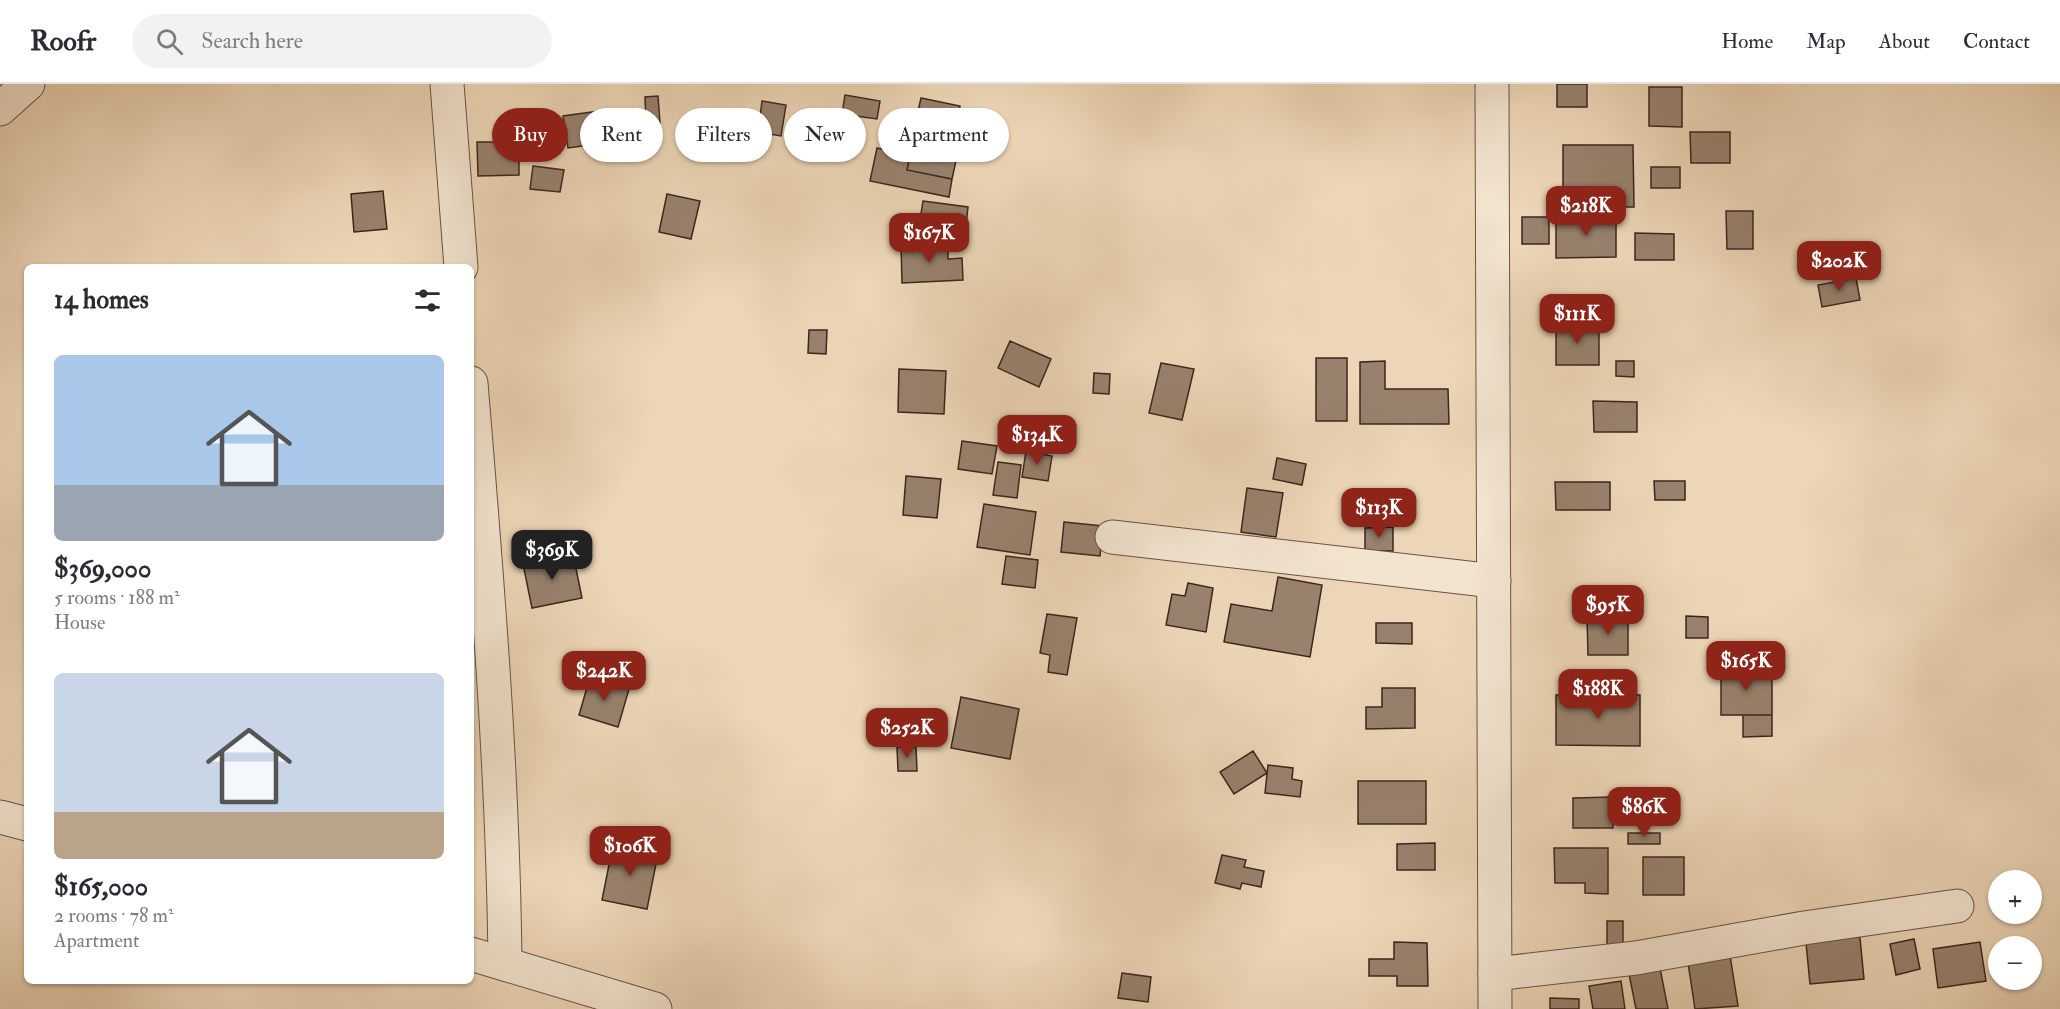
<!DOCTYPE html>
<html lang="en">
<head>
<meta charset="utf-8">
<style>
	:root { --surface:#fff; --page:#f2f2f3; --text:#2b2b33; --muted:#7c7c81; --line:#e1e1e2; --accent:#8f2418 }
	body { margin:0; font-family:"IM FELL Double Pica",serif; background:var(--page); color:var(--text); height:100vh; display:flex; flex-direction:column; font-size:22px; white-space:nowrap }
	* { box-sizing:border-box; margin:0 }
	p { font-size:20px; color:var(--muted) }
	.icon { flex:none; width:33px; height:33px; fill:none; stroke:currentColor; stroke-width:2; stroke-linecap:round; stroke-linejoin:round }
	.map { position:relative; flex:1; overflow:hidden }
	.side { position:absolute; left:24px; top:180px; width:450px; height:720px; display:flex; flex-direction:column; background:var(--surface); border-radius:9px; box-shadow:0 2px 4px #0004 }
	.side>* { flex:none }
	.banner { position:absolute; left:492px; top:24px; width:570px; height:54px; display:flex; gap:12px }
	.buttons { position:absolute; left:1988px; top:786px; display:grid; gap:12px }
	.buttons a { display:grid; place-items:center; width:54px; height:54px; border-radius:50%; background:var(--surface); box-shadow:0 2px 4px #0004; font-size:30px }
	.price { position:absolute; translate:-50% -51px; padding:0 14px; border-radius:12px; background:var(--accent); color:#fff; font-size:20px; line-height:39px; filter:drop-shadow(0 2px 3px #0008) }
	.price::after { content:''; position:absolute; left:50%; top:36px; width:18px; height:14px; margin-left:-9px; background:inherit; clip-path:polygon(0 0,100% 0,50% 100%) }
	.price.on { background:#222; color:#fff }
	ul { padding:0; list-style:none }
	li { display:grid; align-content:center; gap:12px; height:318px; padding:0 30px }
	li span { display:grid; place-items:center; height:186px; border-radius:9px; color:#555 }
	li>.icon { margin-inline-start:auto }
	span .icon { width:108px; height:108px; fill:#fffc; stroke-width:1 }
	li b { font-size:26px }
	h2 { display:flex; justify-content:space-between; align-items:center; height:72px; padding:0 30px; font-size:26px }
	.tag { padding:0 21px; border-radius:27px; background:var(--surface); box-shadow:0 2px 4px #0004; font-size:21px; line-height:54px }
	.tag.on { background:var(--accent); color:#fff }
	header { display:flex; align-items:center; gap:36px; box-sizing:border-box; height:84px; padding:0 30px; background:var(--surface); border-bottom:2px solid var(--line) }
	header strong { font-size:28px }
	nav { display:flex; gap:33px; margin-inline-start:auto; font-size:21px }
	.search { width:420px; height:54px; background:var(--page); display:flex; align-items:center; gap:15px; box-sizing:border-box; padding:0 21px; border-radius:33px; color:var(--muted); font-size:22px }
	.map>svg:first-child { display:block }
</style>
</head>
<body>
<header>
<strong>Roofr</strong>
<div class="search"><svg class="icon" aria-label="search" viewBox="0 0 24 24"><circle cx="10" cy="10" r="6"/><path d="M15 15l6 6"/></svg>Search here</div>
<nav><a>Home</a><a>Map</a><a>About</a><a>Contact</a></nav>
</header>
<div class="map">
<svg width="2060" height="925" viewBox="0 0 2060 925">
	<rect width="100%" height="100%" fill="#edd6b7"/>
	<filter id="stains"><feTurbulence type="fractalNoise" baseFrequency=".00333" numOctaves="4"/><feColorMatrix values="0 0 0 0 .2 0 0 0 0 .09 0 0 0 0 .02 0 0 0 .5 -.17"/></filter>
	<radialGradient id="worn" r=".72"><stop offset=".6" stop-color="#630" stop-opacity="0"/><stop offset="1" stop-color="#630" stop-opacity=".3"/></radialGradient>
	<!-- building -->
	<path fill="#98826e" stroke="#3b261f" stroke-width="1.5" d="M1557,0H1587V23H1557Z
		M1649,3H1682V43L1649,42Z
		M845,11L880,17L877,35L842,30Z
		M658,12L660,39L646,40L645,13Z
		M921,14L960,22L950,71L957,72L952,95L907,86L910,71L901,69L903,58L911,59Z
		M762,17L786,21L781,52L758,48Z
		M606,26L611,58L568,64L563,32Z
		M1690,48H1730V79H1691Z
		M477,58H519V91L478,92Z
		M1563,61H1633L1634,123H1563Z
		M877,64L910,71L907,86L952,95L949,113L870,97Z
		M533,82L564,86L560,108L530,105Z
		M1651,83H1680V104H1651Z
		M383,107L387,145L354,148L351,110Z
		M667,110L700,117L691,155L659,148Z
		M923,117L968,123L966,141L920,136Z
		M1726,127H1753V165H1727Z
		M1556,132H1616V173L1556,174Z
		M1522,133H1549V160H1522Z
		M1635,149L1674,150V176H1635Z
		M948,159V175L962,174L963,196L902,199L901,161Z
		M1856,194L1860,216L1822,223L1818,201Z
		M1556,241H1599V281H1556Z
		M809,246H827L826,270L808,269Z
		M1010,257L1051,275L1039,303L998,284Z
		M1316,274H1347V337H1316Z
		M1385,277V305H1448L1449,340H1360V278Z
		M1616,277H1634V293L1616,292Z
		M1161,279L1194,285L1182,336L1149,329Z
		M899,285L946,287L944,330L898,328Z
		M1094,289L1110,290L1109,310L1093,309Z
		M1593,317L1637,318V348H1594Z
		M962,357L997,362L992,390L958,385Z
		M1026,367L1052,372L1048,397L1022,393Z
		M1277,374L1306,380L1302,401L1273,395Z
		M998,378L1021,381L1017,414L993,411Z
		M906,392L941,395L937,434L903,431Z
		M1654,397H1685V416H1655Z
		M1555,398H1610V426H1556Z
		M1247,404L1283,409L1276,453L1241,448Z
		M984,420L1036,428L1030,471L977,463Z
		M1064,438L1103,442L1100,472L1061,468Z
		M1393,443V467H1365V444Z
		M573,470L582,514L532,524L523,480Z
		M1006,472L1038,476L1035,504L1002,500Z
		M1278,493L1322,501L1310,573L1224,558L1231,520L1272,527Z
		M1188,499L1213,504L1206,548L1166,541L1172,510L1185,512Z
		M1047,530L1077,534L1067,591L1048,588L1050,571L1040,569Z
		M1686,532L1708,533V554H1686Z
		M1587,533L1628,534V571H1588Z
		M1376,539H1412V560L1376,559Z
		M1721,585H1772V631H1721Z
		M590,593L629,605L618,643L579,631Z
		M1382,604H1415V644L1366,645V623H1382Z
		M1556,611H1640V662L1556,661Z
		M961,613L1019,625L1010,675L951,664Z
		M1743,631H1772V652L1743,653Z
		M897,663H916L917,687H898Z
		M1253,667L1267,689L1234,710L1220,688Z
		M1268,681L1293,684L1292,695L1302,697L1300,713L1265,709Z
		M1358,697H1426V740H1358Z
		M1613,713V744H1573V714Z
		M1628,749H1660V760H1628Z
		M1435,759V786H1397V760Z
		M613,761L658,770L647,825L602,816Z
		M1554,764H1608V810L1585,809V799H1555Z
		M1222,771L1246,776L1244,783L1264,787L1261,803L1242,799L1240,805L1215,799Z
		M1643,773H1684V811H1643Z
		M1607,837H1623V861H1607Z
		M1859,844L1864,895L1810,900L1805,849Z
		M1914,855L1920,885L1896,891L1890,860Z
		M1394,858L1427,859L1428,902H1397V892H1369V875H1394Z
		M1980,858L1986,897L1938,904L1933,865Z
		M1729,865L1738,922L1695,925L1687,872Z
		M1660,884L1668,925H1636L1629,890Z
		M1122,889L1151,893L1148,918L1118,914Z
		M1621,897L1625,925H1593L1589,902Z
		M1550,914L1579,915V925H1550Z"/>
	<g fill="none" stroke-linecap="round" stroke-linejoin="round">
		<!-- minor casing -->
		<g stroke="#685245" stroke-width="35">
			<path id="minor" d="M447,0L461,183
				M0,25L28,0
				M471,299C487,492 503,686 505,880
				M1112,453L1494,497
				M1495,890L1636,874L1804,844L1957,822"/>
		</g>
		<!-- tertiary casing -->
		<g stroke="#685245" stroke-width="35">
			<path id="tertiary" d="M1492,0L1495,925
				M0,733L27,740
				M471,870L655,925"/>
		</g>
		<!-- minor -->
		<use href="#minor" stroke="#f3e4d0" stroke-width="33"/>
		<!-- tertiary -->
		<use href="#tertiary" stroke="#f3e4d0" stroke-width="33"/>
	</g>
	<rect width="100%" height="100%" filter="url(#stains)"/>
	<rect width="100%" height="100%" fill="url(#worn)"/>
</svg>
<div class="buttons">
<a>+</a>
<a>−</a>
</div>
<b class="price" style="left:1586px;top:153px">$218K</b>
<b class="price" style="left:929px;top:180px">$167K</b>
<b class="price" style="left:1839px;top:208px">$202K</b>
<b class="price" style="left:1577px;top:261px">$111K</b>
<b class="price" style="left:1037px;top:382px">$134K</b>
<b class="price" style="left:1379px;top:455px">$113K</b>
<b class="price on" style="left:552px;top:497px">$369K</b>
<b class="price" style="left:1608px;top:552px">$95K</b>
<b class="price" style="left:1746px;top:608px">$165K</b>
<b class="price" style="left:604px;top:618px">$242K</b>
<b class="price" style="left:1598px;top:636px">$188K</b>
<b class="price" style="left:907px;top:675px">$252K</b>
<b class="price" style="left:1644px;top:754px">$86K</b>
<b class="price" style="left:630px;top:793px">$106K</b>
<div class="banner">
<a class="tag on">Buy</a>
<a class="tag">Rent</a>
<a class="tag">Filters</a>
<a class="tag">New</a>
<a class="tag">Apartment</a>
</div>
<section class="side">
<h2>14 homes<svg class="icon" aria-label="filters" viewBox="0 0 24 24"><path d="M4 7h16M4 17h16"/><circle cx="9" cy="7" r="2"/><circle cx="15" cy="17" r="2"/></svg></h2>
<ul>
<li><span style="background:linear-gradient(#a9c7e8 70%,#9aa5b1 0)"><svg class="icon" aria-label="home" viewBox="0 0 24 24"><path d="M3 11l9-7 9 7M6 9v11h12V9"/></svg></span><div><b>$369,000</b><p>5 rooms · 188 m²</p><p>House</p></div></li>
<li><span style="background:linear-gradient(#c9d6e8 75%,#b9a48a 0)"><svg class="icon" aria-label="home" viewBox="0 0 24 24"><path d="M3 11l9-7 9 7M6 9v11h12V9"/></svg></span><div><b>$165,000</b><p>2 rooms · 78 m²</p><p>Apartment</p></div></li>
</ul>
</section>
</div>
</body>
</html>
